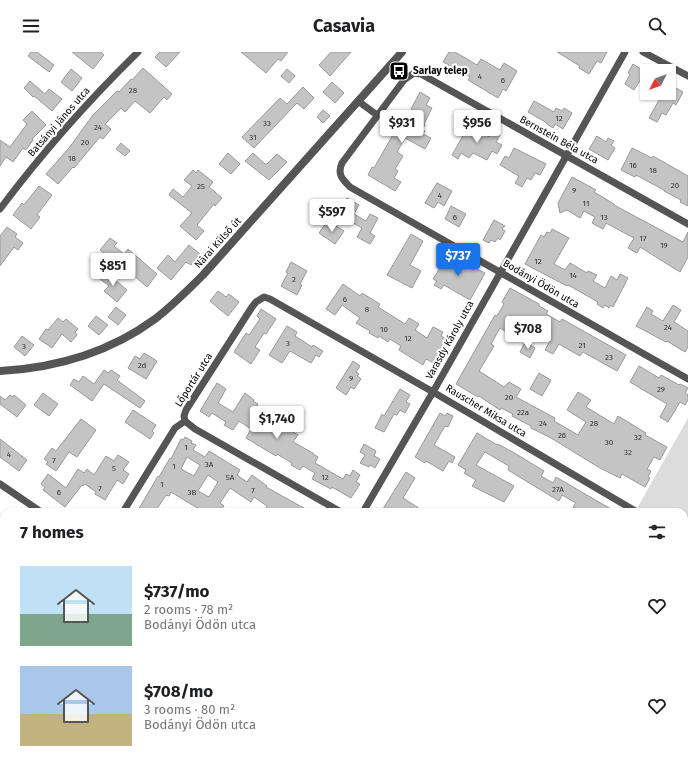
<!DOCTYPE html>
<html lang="en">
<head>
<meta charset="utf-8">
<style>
	:root { --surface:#fff; --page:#f6f6f6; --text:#202124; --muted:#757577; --accent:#1a73e8 }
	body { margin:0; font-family:"Fira Sans",sans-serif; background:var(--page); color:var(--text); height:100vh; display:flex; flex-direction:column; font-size:15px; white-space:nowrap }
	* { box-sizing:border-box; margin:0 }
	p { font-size:13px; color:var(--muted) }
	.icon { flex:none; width:22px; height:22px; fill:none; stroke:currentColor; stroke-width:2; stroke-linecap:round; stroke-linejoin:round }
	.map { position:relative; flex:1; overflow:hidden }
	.details { position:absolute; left:0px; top:456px; width:688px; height:256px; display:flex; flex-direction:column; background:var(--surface); border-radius:12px 12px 0 0; box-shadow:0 1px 3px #0004 }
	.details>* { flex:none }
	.needle { width:26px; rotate:228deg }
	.controls { position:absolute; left:640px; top:12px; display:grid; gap:8px }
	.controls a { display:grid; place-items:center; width:36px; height:36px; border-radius:0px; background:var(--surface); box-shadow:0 1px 3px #0004; font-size:20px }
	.price { position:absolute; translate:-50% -34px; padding:0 9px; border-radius:4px; background:#fff; color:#222; font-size:13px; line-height:26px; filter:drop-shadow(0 1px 2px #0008) }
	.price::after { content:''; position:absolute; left:50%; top:24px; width:12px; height:9px; margin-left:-6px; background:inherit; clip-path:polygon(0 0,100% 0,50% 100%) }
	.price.active { background:var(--accent); color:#fff }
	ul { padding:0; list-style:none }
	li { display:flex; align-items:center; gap:12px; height:100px; padding:0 20px }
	li span { display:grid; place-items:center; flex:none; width:112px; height:80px; border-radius:0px; color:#555 }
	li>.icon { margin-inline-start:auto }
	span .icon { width:48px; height:48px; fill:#fffc; stroke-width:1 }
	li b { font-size:17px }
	h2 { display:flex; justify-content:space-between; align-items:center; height:48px; padding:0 20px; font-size:17px }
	header { display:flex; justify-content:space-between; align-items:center; height:52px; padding:0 20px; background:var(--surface); font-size:18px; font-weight:700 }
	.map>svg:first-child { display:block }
</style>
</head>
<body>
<header><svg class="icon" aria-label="menu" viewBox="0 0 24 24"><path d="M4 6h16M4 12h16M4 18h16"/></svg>Casavia<svg class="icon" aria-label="search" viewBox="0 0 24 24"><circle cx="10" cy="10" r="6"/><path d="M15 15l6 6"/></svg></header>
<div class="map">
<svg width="688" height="712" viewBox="0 0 688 712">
	<rect width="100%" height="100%" fill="#fff"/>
	<!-- green -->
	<path fill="#dcdcdc" d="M688,366V712H493L495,708H684V460H635Z
		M0,663L4,666V708H447L454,712H0Z"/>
	<!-- building -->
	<path fill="#c4c4c4" stroke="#999" fill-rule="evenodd" d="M31,0H37L54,13L49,20L28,4Z
		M72,0H101L104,3L93,17Z
		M160,0H180L166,15L155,5Z
		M241,0H288L281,9L278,7L266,21Z
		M331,0H351L330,24L319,13Z
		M449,0H455L477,13L481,7L500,18L504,11L517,19L506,39L503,37L498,46L468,28L470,25L459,18L456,22L447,16L449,13L443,10Z
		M557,0H607L601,11L597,9L589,22L579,16L580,14Z
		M633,12L647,21V25L645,29L641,27L634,38L625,32L630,22L628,21Z
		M143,16L172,42L167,48L164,45L150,61L135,49L125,60L121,56L105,72L111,77L103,87L100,85L74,116L73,115L58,132L46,122L69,96L93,63L117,39L119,40L131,27L132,28Z
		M71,17L82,26L72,39L61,30Z
		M287,17L295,24L289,31L281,24Z
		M30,29L45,42L49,37L62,47L52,59L34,44L33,45L24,36Z
		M332,30L344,41L335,51L323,40Z
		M669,32L683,40L676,53L673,51L666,63L662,61L657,70L649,66L663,41H669Z
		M303,35L314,46L304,57L297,51L254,96L242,85L280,46L287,52Z
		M420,40L430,46L426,53L432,56L424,72L425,73L422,78L425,79L423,82L431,86L425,97L405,86L397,100L403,104L395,117L398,119L394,126L401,130L395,139L368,123L372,115L374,116L402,67L410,71L416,60L411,57Z
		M534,49L554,60L556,56L562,59L564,56L572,61L563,77L555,72L553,76L547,72V71L528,60Z
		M323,58L330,64L323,71L317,65Z
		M32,59L46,73L32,87L33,88L26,98L23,96L13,110L6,105L0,114V88L10,95L27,72L23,68Z
		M469,73L489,85L492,79L500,83L496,90L502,93L497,102L492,99L487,108L473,101L469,106L461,101L458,107L452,103Z
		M597,84L606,90L608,86L614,89L611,93L615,96L608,108L589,97Z
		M121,91L130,99L125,104L116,97Z
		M514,96L546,112L540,123L535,121L531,128L527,126L522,135L515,131L519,124L500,113L505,104L509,106Z
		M632,96L652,106L653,104L688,124V154L680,150L681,148L664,139V138L636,123L635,125L621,118Z
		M228,101L240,112L231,122L219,112Z
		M253,101L265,112H267L277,102L287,110L269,128L245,109Z
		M193,118L196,121L198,118L213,130L209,135L222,146L215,154L214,152L197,173L204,179L196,188L180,174L192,161L169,143L173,137L183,145L192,134L184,128Z
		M572,125L596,138L594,140L614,152V153L683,190L688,180V205L680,220L640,195L637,201L628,196L634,186L606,171L603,177L592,171L595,165L584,159L580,166L567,158L560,161L558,151Z
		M437,131L452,139L444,154L438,150L434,156L425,151Z
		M39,134L52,143L37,163L40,165L31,177L13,163L22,151L24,153Z
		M347,146L359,153L354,162L366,169L370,162L378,166L370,181L375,184L370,192L357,185L362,176L334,160L339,153L342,154Z
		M451,154L466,162L459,175L445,167Z
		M494,168L505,174L502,177L505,179L500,188L498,186L495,190L491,188L489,191L483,188Z
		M326,171L332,175L333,172L344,179L335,192L319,181Z
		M7,175L17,182L15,185L23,191L18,198L14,195L0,214V184Z
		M552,177L569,186L554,212L565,218L570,211L587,221L588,219L597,223L593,229L605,236L611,224L617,228L620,222L628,226L613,255L611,253L609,256L605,253L603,256L597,252L598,250L568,233L567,234L525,212L541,183L544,185L547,180L550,181Z
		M411,182L423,189L410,213L421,219L412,236L387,223Z
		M110,186L117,191L114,194L124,202L128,197L157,222L147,235L115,207L113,209L100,198Z
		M189,193L200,202L191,213L186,210L171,228L157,216L168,203L175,210Z
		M449,202L461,209L460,211L474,218L475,216L485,221L470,248L444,233L441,237L434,233L437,229L433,227Z
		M291,210L307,219L300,232L302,233L297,243L281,234L288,221L286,220Z
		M106,220L127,238L117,250L104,239L109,234L100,227Z
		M343,232L360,244L362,241L380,252L378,255L405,272L409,266L419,272L415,278L427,286L433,275L443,280L441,284L448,288L434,311L426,307L423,313L399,298L401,294L390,287L388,290L379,284L378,286L369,281L370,279L356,271L360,266L342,253L335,263L326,257Z
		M510,236L539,252V254L548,259L546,262L560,270L562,267L626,303L617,319L583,300L580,304L559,292L553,302L545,298L550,289L523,273L516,286L500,276L491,292L494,294L479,319L504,335L509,330L521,337L516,345L555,366L554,369L578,383L586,370L567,358L578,340L591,348L586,355L614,372L618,364L646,381L645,383L667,395L660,408L654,405L647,417L651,419L648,425L650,426L645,435L622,422L620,426L600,416L551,386L531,376V374L512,364L513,362L501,356L500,358L479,344L478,345L456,332L495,263L497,264L504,252L502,250Z
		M218,239L226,245L229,242L239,250L228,264L210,249Z
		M673,253L681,258L674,270L688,279V295L685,300L667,289L666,290L636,274L647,255L653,259L651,262L663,269Z
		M116,255L126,263L118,273L108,265Z
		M261,257L276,267L266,282L264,281L255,295L260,298L251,312L234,300L246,281L249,283L260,267L257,264Z
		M96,264L108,273L99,283L88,274Z
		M58,266L63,270L66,267L78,277L75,280L77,283L71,290L62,282L52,296L39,287L46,277L48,278Z
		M287,274L297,280L295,284L312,295L313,293L323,299L319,305L316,303L311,311L290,299L282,311L269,303Z
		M22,284L34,293L25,304L14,295Z
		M525,290L535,296L530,306L520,300Z
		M144,301L157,309L146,327L128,316L135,304L140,307Z
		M353,309L360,314L356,320L359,322L357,324L361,327L354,337L351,335L346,343L336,336Z
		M639,314L659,326L661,323L679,333L680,332L688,336L685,341L688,343V348L685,353L680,350L668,370L660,365L667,352L630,330Z
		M104,318L108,321L111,318L120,324L117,328L145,349L140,356L104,332L92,349L70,333L74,327L79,330L83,324L94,332Z
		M539,321L551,328L542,344L530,337Z
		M217,331L226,337L218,351L233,360L245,341L254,348L253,349L258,352L252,361L280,378L288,367L297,373L293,380L298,383L293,390L313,401V402L318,405L315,411L343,427L346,422L350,424L353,418L360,423L356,430L360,432L351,446L332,435L331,437L312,427L315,421L303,414L300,418L291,413L292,411L277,402L276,404L246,386L251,377L239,369L233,378L224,373L226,370L212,361L209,365L200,359Z
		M400,337L410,343L406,350L410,352L405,361L400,358L397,363L394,362L384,380L375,376L382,362L384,364Z
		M43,341L58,352L49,364L34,353Z
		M10,343L13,345L14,343L26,353L17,365L0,352V344L5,348Z
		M133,358L156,373L152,379L154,381L150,387L125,370Z
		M440,361L445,364L447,361L453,364L448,375L445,374L434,393L455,405L452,411L449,409L443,419L426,409L425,411L415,405Z
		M81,367L96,378L77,405L69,400L56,419L46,412L48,410L44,407L52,396L56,399Z
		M477,381L497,393L498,392L516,402L544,419L541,424L553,431L556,425L616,460H582L573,455L576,451L562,443L559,449L508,418L509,414L485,400L476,413L514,434L504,450L472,434L476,428L464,421L466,418L458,413Z
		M185,385L192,389L191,391L196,393L193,398L205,405L209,399L240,418L237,423L247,430L252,423L267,434L266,435L311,460H264L267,454L254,445L251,450L230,436L220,451L224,454L220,460H204L171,440L169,444L166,443L155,460H137L158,424L159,425L170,406L171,407L181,387L183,388ZM187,405L200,413L194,424L181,417ZM208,423L218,430L209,445L198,439Z
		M0,387L27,408L19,419L0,405Z
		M364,392L376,399L374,404L380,407L375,416L370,413L369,415L360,411L365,403L360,400Z
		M118,403L129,410L123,418L129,422L123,432L117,428L105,448L95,442L96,440L85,432L83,434L82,433L65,455L43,438L45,435L41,432L48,422L66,436L78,417L84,421L87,417L94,423L106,404L114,409Z
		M406,420L415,426L403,446L425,460H381Z"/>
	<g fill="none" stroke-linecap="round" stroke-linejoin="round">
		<!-- minor -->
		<path stroke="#555" stroke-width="7" d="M643,0L688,24
			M358,49L377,63
			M0,157C42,101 88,49 138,0
			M688,172L421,22L414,21L404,28L342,111C337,122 342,127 350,135L688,327
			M185,369L184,364L186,358L252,255L256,250L264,245L270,247L433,340L637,460
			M185,369L195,377L341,460
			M0,432L41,460
			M123,460L175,376L185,369
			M363,460L433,340L625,0
			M0,556L4,550
			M460,708L467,712
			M323,712L325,708"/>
		<!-- tertiary -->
		<path stroke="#555" stroke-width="8" d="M0,319C56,316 110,300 155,267C172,254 188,238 203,223L402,0"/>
	</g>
	<!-- icons -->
	<defs>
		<g id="bus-square" transform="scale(1)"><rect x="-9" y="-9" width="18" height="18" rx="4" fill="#000" stroke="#fff"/><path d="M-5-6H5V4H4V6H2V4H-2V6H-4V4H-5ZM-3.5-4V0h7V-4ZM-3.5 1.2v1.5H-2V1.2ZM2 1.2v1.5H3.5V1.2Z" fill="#fff"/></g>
	</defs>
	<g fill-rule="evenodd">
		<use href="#bus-square" x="399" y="19"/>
	</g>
	<g text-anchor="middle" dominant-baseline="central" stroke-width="4" stroke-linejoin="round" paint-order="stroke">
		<!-- number labels -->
		<g font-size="8" fill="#313131">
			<text x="480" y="24">4</text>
			<text x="503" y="28">6</text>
			<text x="133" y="38">28</text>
			<text x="559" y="66">12</text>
			<text x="267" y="71">33</text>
			<text x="98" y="75">24</text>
			<text x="253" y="85">31</text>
			<text x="85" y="90">20</text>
			<text x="72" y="106">18</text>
			<text x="633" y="113">16</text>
			<text x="653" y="118">18</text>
			<text x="675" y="133">20</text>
			<text x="201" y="134">25</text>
			<text x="574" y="138">9</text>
			<text x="440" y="143">4</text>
			<text x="586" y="151">11</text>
			<text x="455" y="165">6</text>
			<text x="604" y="165">13</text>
			<text x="643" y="186">17</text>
			<text x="664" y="193">19</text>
			<text x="538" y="209">12</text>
			<text x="573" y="223">14</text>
			<text x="294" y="227">2</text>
			<text x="345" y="247">6</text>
			<text x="367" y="257">8</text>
			<text x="668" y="275">24</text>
			<text x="384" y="277">10</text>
			<text x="408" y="286">12</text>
			<text x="288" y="291">3</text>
			<text x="582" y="293">21</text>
			<text x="24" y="294">3</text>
			<text x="609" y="305">23</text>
			<text x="142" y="313">2d</text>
			<text x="351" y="326">9</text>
			<text x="661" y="337">29</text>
			<text x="509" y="345">20</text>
			<text x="523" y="360">22a</text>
			<text x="543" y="371">24</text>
			<text x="594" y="371">28</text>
			<text x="562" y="383">26</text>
			<text x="638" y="385">32</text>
			<text x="609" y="390">30</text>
			<text x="186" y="395">1</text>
			<text x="628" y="400">32</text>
			<text x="9" y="402">4</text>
			<text x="54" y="408">7</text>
			<text x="209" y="412">3A</text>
			<text x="174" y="414">1</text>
			<text x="114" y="416">5</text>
			<text x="230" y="425">5A</text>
			<text x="325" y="425">12</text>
			<text x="162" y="432">1</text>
			<text x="100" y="436">7</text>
			<text x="558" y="437">27A</text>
			<text x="253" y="438">7</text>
			<text x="59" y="440">6</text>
			<text x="192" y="440">3B</text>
		</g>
		<!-- poi labels -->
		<g font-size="10" font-weight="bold" fill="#000" stroke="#fff" text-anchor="start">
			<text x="413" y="19">Sarlay telep</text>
		</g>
		<!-- street labels -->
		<g font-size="10" fill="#000" stroke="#fff">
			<text transform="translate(59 70) rotate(-49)">Batsányi János utca</text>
			<text transform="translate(559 88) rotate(29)">Bernstein Béla utca</text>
			<text transform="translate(218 191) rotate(-48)">Nárai Külső út</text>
			<text transform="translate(541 232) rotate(30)">Bodányi Ödön utca</text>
			<text transform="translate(450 288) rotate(-61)">Varasdy Károly utca</text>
			<text transform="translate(194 328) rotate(-58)">Lőportár utca</text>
			<text transform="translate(486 359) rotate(31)">Rauscher Miksa utca</text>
		</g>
	</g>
</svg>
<div class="controls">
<a><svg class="needle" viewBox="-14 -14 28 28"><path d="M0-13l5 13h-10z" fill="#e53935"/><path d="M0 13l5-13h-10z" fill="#757577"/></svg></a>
</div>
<b class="price" style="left:402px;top:92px">$931</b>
<b class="price" style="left:477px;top:92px">$956</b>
<b class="price" style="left:332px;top:181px">$597</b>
<b class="price active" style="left:458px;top:225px">$737</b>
<b class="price" style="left:113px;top:235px">$851</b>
<b class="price" style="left:528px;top:298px">$708</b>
<b class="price" style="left:277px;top:388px">$1,740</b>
<section class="details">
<h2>7 homes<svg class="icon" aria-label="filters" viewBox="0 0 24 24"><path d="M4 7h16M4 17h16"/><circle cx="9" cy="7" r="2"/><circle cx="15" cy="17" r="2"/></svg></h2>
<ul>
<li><span style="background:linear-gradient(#bfe0f5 60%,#7fa58c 0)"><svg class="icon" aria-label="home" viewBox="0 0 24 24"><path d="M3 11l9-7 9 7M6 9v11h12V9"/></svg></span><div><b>$737/mo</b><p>2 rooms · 78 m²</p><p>Bodányi Ödön utca</p></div><svg class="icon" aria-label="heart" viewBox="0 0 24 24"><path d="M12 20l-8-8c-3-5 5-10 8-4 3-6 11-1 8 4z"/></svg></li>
<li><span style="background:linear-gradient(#a9c7e8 60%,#c2b280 0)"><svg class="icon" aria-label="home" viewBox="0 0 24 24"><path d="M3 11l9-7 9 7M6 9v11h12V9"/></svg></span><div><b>$708/mo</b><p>3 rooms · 80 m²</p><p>Bodányi Ödön utca</p></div><svg class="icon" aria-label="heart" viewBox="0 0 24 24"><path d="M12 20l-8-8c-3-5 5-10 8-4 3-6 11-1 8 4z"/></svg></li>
</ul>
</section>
</div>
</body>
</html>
